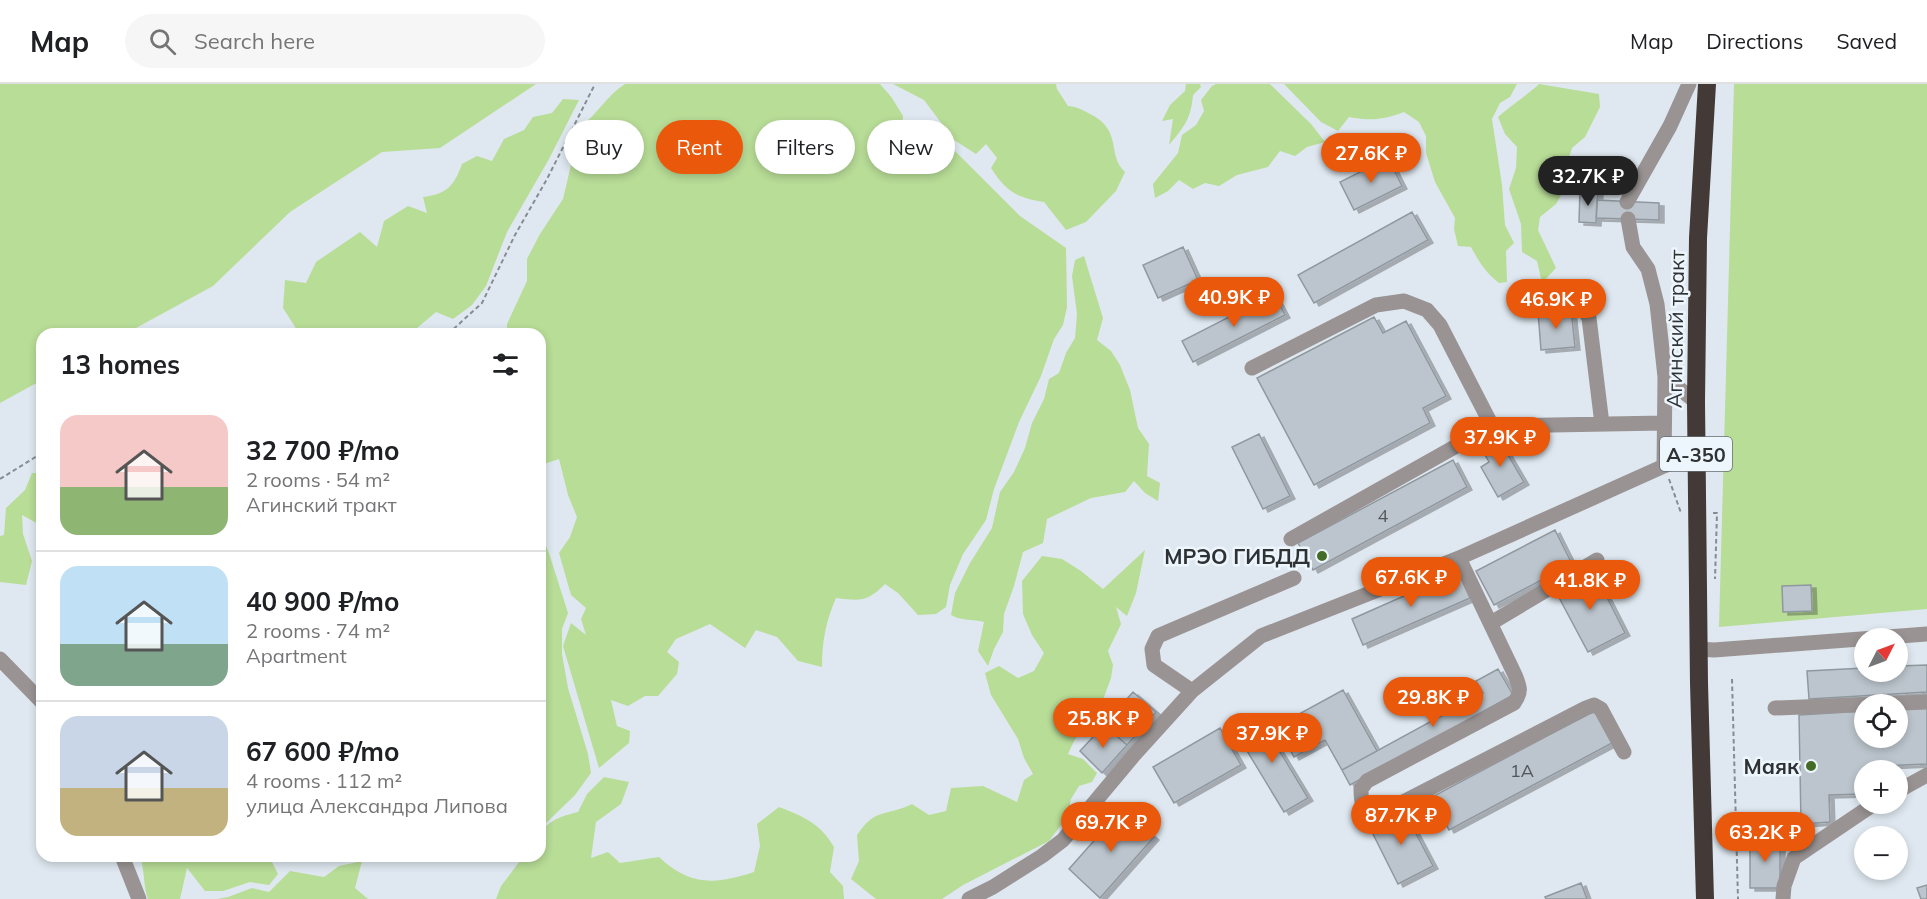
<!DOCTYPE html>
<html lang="en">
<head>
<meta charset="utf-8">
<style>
	:root { --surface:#fff; --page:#f6f6f6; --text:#202124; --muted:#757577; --line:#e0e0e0; --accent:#ea580c }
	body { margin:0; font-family:Mulish,sans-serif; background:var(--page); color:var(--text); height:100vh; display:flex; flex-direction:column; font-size:22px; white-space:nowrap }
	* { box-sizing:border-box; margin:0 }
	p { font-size:20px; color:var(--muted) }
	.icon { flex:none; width:33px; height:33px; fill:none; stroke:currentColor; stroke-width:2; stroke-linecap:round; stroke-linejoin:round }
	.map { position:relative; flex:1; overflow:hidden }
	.sheet { position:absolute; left:36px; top:244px; width:510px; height:534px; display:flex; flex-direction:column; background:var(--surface); border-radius:18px; box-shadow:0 3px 9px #0003 }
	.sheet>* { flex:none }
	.guide { position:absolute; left:564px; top:36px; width:570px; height:54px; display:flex; gap:12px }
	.needle { width:39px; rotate:48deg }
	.tools { position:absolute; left:1854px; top:544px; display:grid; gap:12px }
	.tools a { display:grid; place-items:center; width:54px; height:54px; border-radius:50%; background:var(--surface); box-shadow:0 3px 9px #0003; font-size:30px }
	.price { position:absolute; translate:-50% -51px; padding:0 14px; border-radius:21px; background:var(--accent); color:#fff; font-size:20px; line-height:39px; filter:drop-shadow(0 2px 3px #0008) }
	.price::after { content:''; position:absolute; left:50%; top:36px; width:18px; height:14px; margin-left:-9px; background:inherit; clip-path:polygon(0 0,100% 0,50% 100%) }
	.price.active { background:#222; color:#fff }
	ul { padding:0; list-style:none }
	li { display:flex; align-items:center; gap:18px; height:150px; padding:0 24px }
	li+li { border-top:2px solid var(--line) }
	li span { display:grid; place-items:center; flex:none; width:168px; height:120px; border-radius:18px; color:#555 }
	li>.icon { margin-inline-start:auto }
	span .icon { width:72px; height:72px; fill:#fffc; stroke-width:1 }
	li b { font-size:26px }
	h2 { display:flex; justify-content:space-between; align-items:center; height:72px; padding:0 24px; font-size:26px }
	.chip { padding:0 21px; border-radius:27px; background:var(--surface); box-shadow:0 3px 9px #0003; font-size:21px; line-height:54px }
	.chip.active { background:var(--accent); color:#fff }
	header { display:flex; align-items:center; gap:36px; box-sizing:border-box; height:84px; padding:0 30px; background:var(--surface); border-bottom:2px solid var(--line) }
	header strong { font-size:28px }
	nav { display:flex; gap:33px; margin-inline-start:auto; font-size:21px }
	.search { width:420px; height:54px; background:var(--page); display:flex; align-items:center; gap:15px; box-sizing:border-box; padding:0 21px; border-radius:33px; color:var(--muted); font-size:22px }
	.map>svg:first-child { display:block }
</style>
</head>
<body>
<header>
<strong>Map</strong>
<div class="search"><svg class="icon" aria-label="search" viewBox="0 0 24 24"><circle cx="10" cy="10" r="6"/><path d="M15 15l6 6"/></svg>Search here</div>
<nav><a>Map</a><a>Directions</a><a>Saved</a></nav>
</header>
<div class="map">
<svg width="1927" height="815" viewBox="0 0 1927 815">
	<defs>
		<filter id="shadow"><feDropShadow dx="5" dy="3" stdDeviation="0" flood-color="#0004"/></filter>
	</defs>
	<rect width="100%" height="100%" fill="#dfe8f0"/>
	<!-- green -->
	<path fill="#b8dd97" d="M0,0H536L440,64L382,68L290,128L213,202L125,250H42V296L0,319Z
		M625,0H880L892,14L903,32L902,48L918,52L934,46L1020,132L1066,164L1067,223L1063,241L1054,255L1041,292L1019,338L994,405L986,436L963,470L950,501L946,523L936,530L918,531L898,509L885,500C867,518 861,517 836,514C826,537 822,557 822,583L798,577L777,553L756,546L745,564L710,540L676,555L667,568L679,578L677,590L658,612H645L628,622L611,616L617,642L630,647L629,659L599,684L563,562L571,539L586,551L581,535L586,524L571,511L559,469L570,453L577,433L568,411L559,375L544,380L540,379V250H507V240L527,197V175L540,150L563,115L580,43C598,30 606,12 625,0Z
		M893,0H1056L1057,5L1068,22C1079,23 1084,27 1094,32C1122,49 1107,71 1125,88L1116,107L1086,138L1066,146L1044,118C1016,114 1006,107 991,84L997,74L986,60L976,70L954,56L924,16Z
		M1186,0H1200L1201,3L1193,11C1191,35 1184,43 1169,61L1173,35L1162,37L1170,21L1185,7Z
		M1216,0H1270L1311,40L1325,58L1307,63L1295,72L1280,67L1268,83L1237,91L1219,102L1205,99L1193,105L1179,96L1168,107L1155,114L1153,100L1178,69L1182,51L1196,41L1204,27L1201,16L1212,2Z
		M1284,0H1517L1510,13L1500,19L1492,35L1502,101L1505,141L1514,159L1506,167L1507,198L1499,199C1486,189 1479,178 1471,163L1458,162L1454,145L1455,134L1435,98L1426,69V52L1419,38L1404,28C1383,36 1371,37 1349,33L1338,47L1321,38Z
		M1539,0L1599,10L1600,23L1585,53L1572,64L1567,80L1572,92L1556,120L1540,133L1538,146L1556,184L1542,199L1537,177L1522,168L1521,140L1509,105L1516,84L1517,63L1505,50L1498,33C1512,20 1525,13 1539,0Z
		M1734,0H1927V525L1719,543Z
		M563,15L579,16L549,75L507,148L486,202L472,221L453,235L436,228L410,250H294L297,246L283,224L285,196L306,199L316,178L360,148L377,163L384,137L408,122L427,129L423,113C447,110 454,102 462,80L477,72L492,77L504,55L524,46L533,33L552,29Z
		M1084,172L1103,234L1097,256L1111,267L1120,281L1130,306L1138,344L1149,360L1147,392L1160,399L1158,417L1145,409L1134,397L1125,408L1091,414L1047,435L1043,459L1023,468L1014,502L1004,530L1003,548L994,565L988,582L978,567L984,538C972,535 962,537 951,531L955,509L970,479L992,444L1000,408L1014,388L1025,364L1032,339L1044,315L1049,295L1059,289L1066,269L1075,254L1077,230L1072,192L1075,176Z
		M32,389H42V445L40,441L22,431L23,450L32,477L26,501L0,498V452L4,451L6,424L25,406Z
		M540,450L548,466L568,529L562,545V570L568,604L588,670L591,689L575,711L540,745Z
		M1145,466L1136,509L1127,532L1116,523L1121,540L1108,567L1113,581L1111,594L1100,624L1087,629L1086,645L1075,655L1068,670L1083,675L1097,689L1092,698L1079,702L1071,715L1067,733L1049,757L963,801L942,815H876L851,795L859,777L857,751C876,723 885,733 912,720L929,731L946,727L951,704L983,702L1017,718L1024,696L1033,690L1024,674L1018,655L991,611L985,589L999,582L1018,594L1034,587L1044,569L1032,551L1023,530L1022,497L1042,472L1062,475L1081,487L1103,505Z
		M604,693L629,698L621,720L596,738L591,774L608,768L620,779L659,773C690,802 715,801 754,788L760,762L757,740L779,723C804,733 820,739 834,763L830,788L843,802L844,815H496L501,802L523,773L540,772C540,766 538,755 541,749C547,736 566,731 578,728L587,710Z
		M140,773H272L270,774L278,790L269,801L250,798L223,807H205L187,784L180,815H148C143,801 145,787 140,773Z
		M362,777L355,804L368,815H217L228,813L252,804L269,808L290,787L324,793L339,782Z"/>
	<!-- building -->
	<path fill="#bcc5cd" stroke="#90989f" stroke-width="1.5" filter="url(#shadow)" d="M1388,74L1402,102L1354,126L1340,98Z
		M1580,107L1598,108L1596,139L1579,138Z
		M1597,116L1659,119V136L1596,134Z
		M1412,128L1428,156L1314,219L1298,191Z
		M1183,163L1198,196L1158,214L1143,181Z
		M1274,210L1285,231L1193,278L1182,257Z
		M1571,225L1575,263L1541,266L1538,228Z
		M1374,233L1383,249L1406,237L1446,312L1423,324L1430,339L1314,401L1257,294Z
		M1259,350L1290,412L1263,425L1232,363Z
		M1497,352L1524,398L1498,413L1481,383L1489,378L1480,362Z
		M1453,376L1467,403L1313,486L1298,459Z
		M1555,446L1572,480L1494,521L1476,487Z
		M1593,486L1625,549L1588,568L1555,506Z
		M1458,488L1470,514L1363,561L1352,535Z
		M1811,501L1812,527L1783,528L1782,502Z
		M1927,581V608L1809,615L1807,587L1864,584V588H1898V582Z
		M1498,585L1513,611L1350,701L1342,686L1483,609L1476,597Z
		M1343,606L1377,667L1342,686L1325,656L1294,673L1277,642Z
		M1133,608L1156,628L1127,661L1104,641Z
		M1927,624V680L1880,682V687H1864V710L1829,711L1830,738L1801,740L1799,631L1864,627V654H1898V625Z
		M1594,627L1612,659L1449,746L1432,713Z
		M1259,633L1308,714L1284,728L1235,647Z
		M1104,641L1127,661L1102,689L1080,667Z
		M1220,644L1241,681L1174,719L1153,683Z
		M1122,725L1154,753L1100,814L1069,785Z
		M1403,725L1433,782L1398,800L1369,742Z
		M1750,754L1780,755V804H1750Z
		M1581,799L1587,815H1546L1545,813Z
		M1927,801V815H1921L1917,804Z"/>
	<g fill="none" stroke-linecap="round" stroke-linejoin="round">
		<!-- path -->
		<path stroke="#868c91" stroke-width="2" stroke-dasharray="4.5 3" stroke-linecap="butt" d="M448,250L482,219L515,151L547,95L595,0
			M0,395L42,369
			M1669,395L1681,429
			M1713,429H1717L1715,495
			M1732,595L1738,815"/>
		<!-- minor -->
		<path stroke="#999493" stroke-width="15" d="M1627,118L1670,42L1689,0
			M1628,135L1633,163L1648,185L1657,220L1665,293L1696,318
			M1538,203L1567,207L1578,215L1589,234L1602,340
			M1252,284L1376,221L1404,217L1427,226L1440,241L1492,342
			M1664,382L1665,293
			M1291,455L1492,342L1664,339
			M1459,474L1515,591C1520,603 1522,608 1514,619L1367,697L1361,705C1361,721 1362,726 1378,731L1586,624L1594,621L1601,625L1624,668
			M1491,539L1597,476
			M1699,565L1714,566L1927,550
			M0,575L42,618
			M1192,607L1154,581L1152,565L1158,552L1294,494
			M1775,624L1927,618
			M1898,707L1927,691
			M122,772L139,815
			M969,815L993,803L1042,772L1063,756L1134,671L1192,607L1261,552L1459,474L1664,382L1696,370
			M1783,815L1784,802L1794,774L1874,720"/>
		<!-- highway -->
		<path stroke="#433937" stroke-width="18" d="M1705,815L1699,599L1696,318L1698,154L1707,0"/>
	</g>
	<!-- markers -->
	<g fill="#456c27" stroke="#edf6fd" stroke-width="2">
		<circle cx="1322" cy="472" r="6"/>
		<circle cx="1811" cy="682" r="6"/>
	</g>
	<g text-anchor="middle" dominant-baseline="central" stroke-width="5" stroke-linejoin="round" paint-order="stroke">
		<!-- number labels -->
		<g font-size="18" fill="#52575b">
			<text x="1383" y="431">4</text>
			<text x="1522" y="686">1А</text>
		</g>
		<!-- shield labels -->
		<rect fill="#edf6fd" stroke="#686d71" stroke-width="1.5" x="1660" y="353" width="72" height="34" rx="4.5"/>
		<g font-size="20" font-weight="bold" fill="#2f3235">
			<text x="1696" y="370">А-350</text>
		</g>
		<!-- street labels -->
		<g font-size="21" fill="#2f3235" stroke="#edf6fd">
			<text transform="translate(1675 245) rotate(-89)">Агинский тракт</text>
		</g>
		<!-- poi labels -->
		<g font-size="21" font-weight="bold" fill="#2f3235" stroke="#edf6fd" text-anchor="end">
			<text x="1310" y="472">МРЭО ГИБДД</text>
			<text x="1799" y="682">Маяк</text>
		</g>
	</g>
</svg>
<div class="tools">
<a><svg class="needle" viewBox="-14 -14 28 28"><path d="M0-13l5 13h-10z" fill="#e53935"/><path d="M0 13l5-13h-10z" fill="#757577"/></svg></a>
<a><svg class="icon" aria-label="locate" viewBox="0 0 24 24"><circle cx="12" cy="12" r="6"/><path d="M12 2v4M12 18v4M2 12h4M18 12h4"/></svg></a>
<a>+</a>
<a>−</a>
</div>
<b class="price" style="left:1371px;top:100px">27.6K ₽</b>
<b class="price active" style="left:1588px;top:123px">32.7K ₽</b>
<b class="price" style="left:1234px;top:244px">40.9K ₽</b>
<b class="price" style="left:1556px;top:246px">46.9K ₽</b>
<b class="price" style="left:1500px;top:384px">37.9K ₽</b>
<b class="price" style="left:1411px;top:524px">67.6K ₽</b>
<b class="price" style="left:1590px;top:527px">41.8K ₽</b>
<b class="price" style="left:1433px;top:644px">29.8K ₽</b>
<b class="price" style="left:1103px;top:665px">25.8K ₽</b>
<b class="price" style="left:1272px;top:680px">37.9K ₽</b>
<b class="price" style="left:1401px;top:762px">87.7K ₽</b>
<b class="price" style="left:1111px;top:769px">69.7K ₽</b>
<b class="price" style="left:1765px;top:779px">63.2K ₽</b>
<div class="guide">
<a class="chip">Buy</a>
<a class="chip active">Rent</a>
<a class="chip">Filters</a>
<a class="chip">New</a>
</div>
<section class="sheet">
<h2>13 homes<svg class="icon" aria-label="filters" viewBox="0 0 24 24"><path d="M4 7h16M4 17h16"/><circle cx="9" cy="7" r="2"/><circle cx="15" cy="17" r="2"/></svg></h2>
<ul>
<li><span style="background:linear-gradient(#f6c9c9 60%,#8fb573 0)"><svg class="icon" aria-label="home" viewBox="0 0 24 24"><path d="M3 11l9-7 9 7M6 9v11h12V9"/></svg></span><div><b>32 700 ₽/mo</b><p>2 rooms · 54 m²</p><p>Агинский тракт</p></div></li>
<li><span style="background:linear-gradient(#bfe0f5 65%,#7fa58c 0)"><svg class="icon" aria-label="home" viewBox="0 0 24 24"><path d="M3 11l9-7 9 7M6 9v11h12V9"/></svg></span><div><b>40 900 ₽/mo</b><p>2 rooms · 74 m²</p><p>Apartment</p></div></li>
<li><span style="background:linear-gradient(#c9d6e8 60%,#c2b280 0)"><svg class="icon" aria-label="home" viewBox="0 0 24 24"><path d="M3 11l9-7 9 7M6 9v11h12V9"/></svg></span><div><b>67 600 ₽/mo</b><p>4 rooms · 112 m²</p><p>улица Александра Липова</p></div></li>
</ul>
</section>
</div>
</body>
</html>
